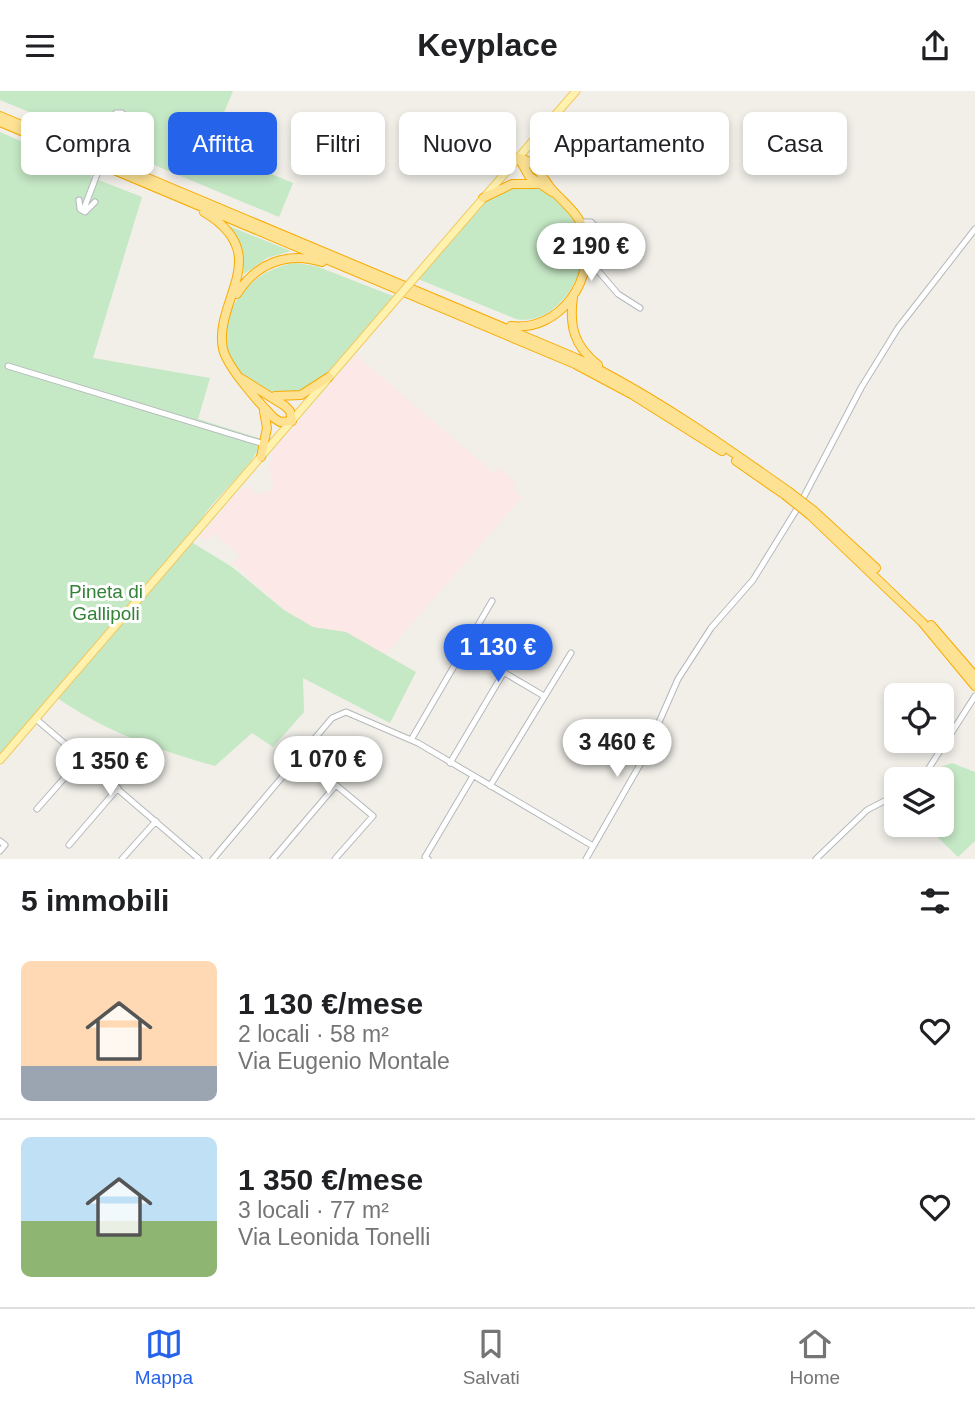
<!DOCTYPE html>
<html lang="it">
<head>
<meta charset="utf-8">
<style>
	:root { --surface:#fff; --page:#f6f6f6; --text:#202124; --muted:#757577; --line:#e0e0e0; --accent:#2563eb }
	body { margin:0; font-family:Helvetica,sans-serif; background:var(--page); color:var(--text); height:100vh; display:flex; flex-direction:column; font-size:26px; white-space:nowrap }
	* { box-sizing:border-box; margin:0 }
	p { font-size:23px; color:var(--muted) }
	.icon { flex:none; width:38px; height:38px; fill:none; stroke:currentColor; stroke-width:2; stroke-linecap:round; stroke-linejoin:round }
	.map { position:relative; height:768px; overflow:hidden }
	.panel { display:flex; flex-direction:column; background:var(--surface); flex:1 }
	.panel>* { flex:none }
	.guide { position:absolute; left:21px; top:21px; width:934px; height:63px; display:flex; gap:14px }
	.fabs { position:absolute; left:884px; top:592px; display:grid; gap:14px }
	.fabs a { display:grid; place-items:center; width:70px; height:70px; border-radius:10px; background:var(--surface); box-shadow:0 4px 10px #0003; font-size:35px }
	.price { position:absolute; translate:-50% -60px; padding:0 16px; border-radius:24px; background:#fff; color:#222; font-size:23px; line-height:46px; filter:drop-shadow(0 2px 4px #0008) }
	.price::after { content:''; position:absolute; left:50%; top:42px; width:21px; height:16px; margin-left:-10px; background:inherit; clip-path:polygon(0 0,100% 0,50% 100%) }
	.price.current { background:var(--accent); color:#fff }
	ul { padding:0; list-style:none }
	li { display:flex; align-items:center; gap:21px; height:175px; padding:0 21px }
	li+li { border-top:2px solid var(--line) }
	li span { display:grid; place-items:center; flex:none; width:196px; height:140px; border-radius:10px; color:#555 }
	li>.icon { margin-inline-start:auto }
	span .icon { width:84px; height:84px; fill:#fffc; stroke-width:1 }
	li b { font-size:30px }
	h2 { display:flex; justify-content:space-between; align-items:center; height:84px; padding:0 21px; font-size:30px }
	.chip { padding:0 24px; border-radius:10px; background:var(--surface); box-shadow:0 4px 10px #0003; font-size:24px; line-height:63px }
	.chip.current { background:var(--accent); color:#fff }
	header { display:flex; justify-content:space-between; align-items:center; height:91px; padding:0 21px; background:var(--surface); font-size:32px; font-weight:800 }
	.tab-bar { display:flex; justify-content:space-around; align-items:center; height:98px; border-top:2px solid var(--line); background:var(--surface); font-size:19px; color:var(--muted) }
	.tab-bar a { display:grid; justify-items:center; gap:4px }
	.tab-bar .current { color:var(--accent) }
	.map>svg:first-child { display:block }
</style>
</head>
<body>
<header><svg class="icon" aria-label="menu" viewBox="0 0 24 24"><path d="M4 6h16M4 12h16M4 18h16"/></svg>Keyplace<svg class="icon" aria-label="share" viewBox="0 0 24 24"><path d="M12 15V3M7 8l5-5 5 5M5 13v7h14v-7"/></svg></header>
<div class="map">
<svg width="975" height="768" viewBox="0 0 975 768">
	<rect width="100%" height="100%" fill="#f1efe8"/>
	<!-- medical -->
	<path fill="#fce8e6" d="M356,264L494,382L499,377L517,392L513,398L522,406L364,588L232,472L240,465L214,442L207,450L201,445L242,397L250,396L258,404L274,398L269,378L272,362Z"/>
	<!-- green -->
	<path fill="#c5e8c5" d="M0,0H233L209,57L293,92L279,126L135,66L128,60L131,28L124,19H115L102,43L95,48L0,9Z
		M0,41L92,81L91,86L142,106L93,267L210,287L198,328L262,348C250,388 199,410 193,452L232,476L284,519L313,536L346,541L416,581L390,632L303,587L304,621L273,656L252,642L215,675C156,658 102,640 52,603L0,663Z
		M511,94C519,95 530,94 538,96C548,99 557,108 564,116C574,127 581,138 583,154C586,187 554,236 516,228L418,188L485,109Z
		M229,135L291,160L267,167L244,183L241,158Z
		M295,172L316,175L393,205C375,227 330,289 307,299C291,307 270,303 256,294C196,255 234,181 295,172Z
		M952,672L975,681V750L958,766L930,739L928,733H942V688H924L935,678Z"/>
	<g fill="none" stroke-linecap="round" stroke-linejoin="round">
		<!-- minor casing -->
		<g stroke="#b5b8bc" stroke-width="7">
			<path id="minor" d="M111,28L116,22H122L128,28L127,33
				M108,58L122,22
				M79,109L80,118L85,121L95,111
				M83,120L96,86
				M580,131H591L599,139L594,175L618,203L640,217
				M8,275L264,353
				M464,558L544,605
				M36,628L199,768
				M411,649L492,510
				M301,665L373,725L335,768
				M450,672L504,581
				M922,688L975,605
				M490,695L571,562
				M37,718L82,667
				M69,754L118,697
				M0,760L5,754L0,750
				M122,768L156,730
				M213,768L332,627L346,621L418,652L593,755
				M273,768L336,694
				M428,768L425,766L473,685
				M586,768L642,670L678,588L711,537L753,489L800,413L861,297L898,237L975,138
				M816,768L867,719L896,704"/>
		</g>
		<!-- major casing -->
		<g stroke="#f2c960" stroke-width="9">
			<path id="major" d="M417,184L576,0
				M0,669L393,212"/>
		</g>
		<!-- highway casing -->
		<g stroke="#f9ab00" stroke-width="10">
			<path id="highway" d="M0,25L576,267C652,304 720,352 788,400
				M0,31L575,273L633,304L722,360
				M519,67L529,85L552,101
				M541,81L538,63L543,37
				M483,107L512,93H537
				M204,121C276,164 213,209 223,258C227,276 260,313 274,327L280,331L292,330L290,320L285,315L242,288
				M237,203C256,172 288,160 322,171
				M573,206C569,235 574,255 598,274
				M511,235C560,241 597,188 584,141C579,121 561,110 549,95C541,83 533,69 519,67
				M275,305L301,304L329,286
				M261,366L267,337L264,320
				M736,370L785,404
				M814,420L876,477
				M810,424L922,531L975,595
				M931,534L975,585"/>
		</g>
		<!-- minor -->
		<use href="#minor" stroke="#fff" stroke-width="5"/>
		<!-- major -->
		<use href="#major" stroke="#fff2af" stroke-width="7"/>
		<!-- highway -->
		<use href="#highway" stroke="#fde293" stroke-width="8"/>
		<!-- minor-bridge casing -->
		<g stroke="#b5b8bc" stroke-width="7" stroke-linecap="butt">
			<path id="minor-bridge" d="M96,86L108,58"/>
		</g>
		<!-- major-bridge casing -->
		<g stroke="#f2c960" stroke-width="9" stroke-linecap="butt">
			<path id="major-bridge" d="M393,212L417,184"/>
		</g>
		<!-- highway-bridge casing -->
		<g stroke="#f9ab00" stroke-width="10" stroke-linecap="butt">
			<path id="highway-bridge" d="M788,400L814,420
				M785,404L810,424"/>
		</g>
		<!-- minor-bridge -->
		<use href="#minor-bridge" stroke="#fff" stroke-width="5"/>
		<!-- major-bridge -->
		<use href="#major-bridge" stroke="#fff2af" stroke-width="7"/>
		<!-- highway-bridge -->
		<use href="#highway-bridge" stroke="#fde293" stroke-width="8"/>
	</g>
	<g text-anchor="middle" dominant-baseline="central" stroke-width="6" stroke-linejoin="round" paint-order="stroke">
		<!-- park labels -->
		<g font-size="19" fill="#348238" stroke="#fff">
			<text x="106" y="500">Pineta di<tspan x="106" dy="22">Gallipoli</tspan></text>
		</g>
	</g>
</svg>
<div class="fabs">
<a><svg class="icon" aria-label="locate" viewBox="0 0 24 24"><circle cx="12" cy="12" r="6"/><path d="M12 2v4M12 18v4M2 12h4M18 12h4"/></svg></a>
<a><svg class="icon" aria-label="layers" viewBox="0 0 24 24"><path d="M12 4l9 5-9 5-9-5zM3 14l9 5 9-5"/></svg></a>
</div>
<b class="price" style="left:591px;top:192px">2 190 €</b>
<b class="price current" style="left:498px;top:593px">1 130 €</b>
<b class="price" style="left:617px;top:688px">3 460 €</b>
<b class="price" style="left:328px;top:705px">1 070 €</b>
<b class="price" style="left:110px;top:707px">1 350 €</b>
<div class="guide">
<a class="chip">Compra</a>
<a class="chip current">Affitta</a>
<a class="chip">Filtri</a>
<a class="chip">Nuovo</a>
<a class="chip">Appartamento</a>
<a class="chip">Casa</a>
</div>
</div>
<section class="panel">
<h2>5 immobili<svg class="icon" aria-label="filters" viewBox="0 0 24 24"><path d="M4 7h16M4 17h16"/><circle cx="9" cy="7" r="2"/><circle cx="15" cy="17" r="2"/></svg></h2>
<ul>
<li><span style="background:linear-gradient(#ffd9b3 75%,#9aa5b1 0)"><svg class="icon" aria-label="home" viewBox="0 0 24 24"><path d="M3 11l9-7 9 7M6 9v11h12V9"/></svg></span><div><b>1 130 €/mese</b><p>2 locali · 58 m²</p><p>Via Eugenio Montale</p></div><svg class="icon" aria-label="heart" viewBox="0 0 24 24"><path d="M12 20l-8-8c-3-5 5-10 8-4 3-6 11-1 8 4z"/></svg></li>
<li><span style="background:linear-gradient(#bfe0f5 60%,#8fb573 0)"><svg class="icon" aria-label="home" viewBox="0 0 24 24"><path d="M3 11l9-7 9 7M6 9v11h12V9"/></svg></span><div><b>1 350 €/mese</b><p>3 locali · 77 m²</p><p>Via Leonida Tonelli</p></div><svg class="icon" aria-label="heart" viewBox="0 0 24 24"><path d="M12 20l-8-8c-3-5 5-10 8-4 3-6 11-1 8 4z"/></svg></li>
</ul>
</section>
<nav class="tab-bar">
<a class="current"><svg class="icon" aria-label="map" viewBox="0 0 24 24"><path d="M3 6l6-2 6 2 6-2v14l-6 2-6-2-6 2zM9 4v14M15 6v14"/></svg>Mappa</a>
<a><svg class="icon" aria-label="saved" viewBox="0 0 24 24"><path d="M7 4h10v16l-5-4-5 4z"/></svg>Salvati</a>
<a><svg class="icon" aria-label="home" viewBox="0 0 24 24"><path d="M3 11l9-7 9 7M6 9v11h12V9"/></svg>Home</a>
</nav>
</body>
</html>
